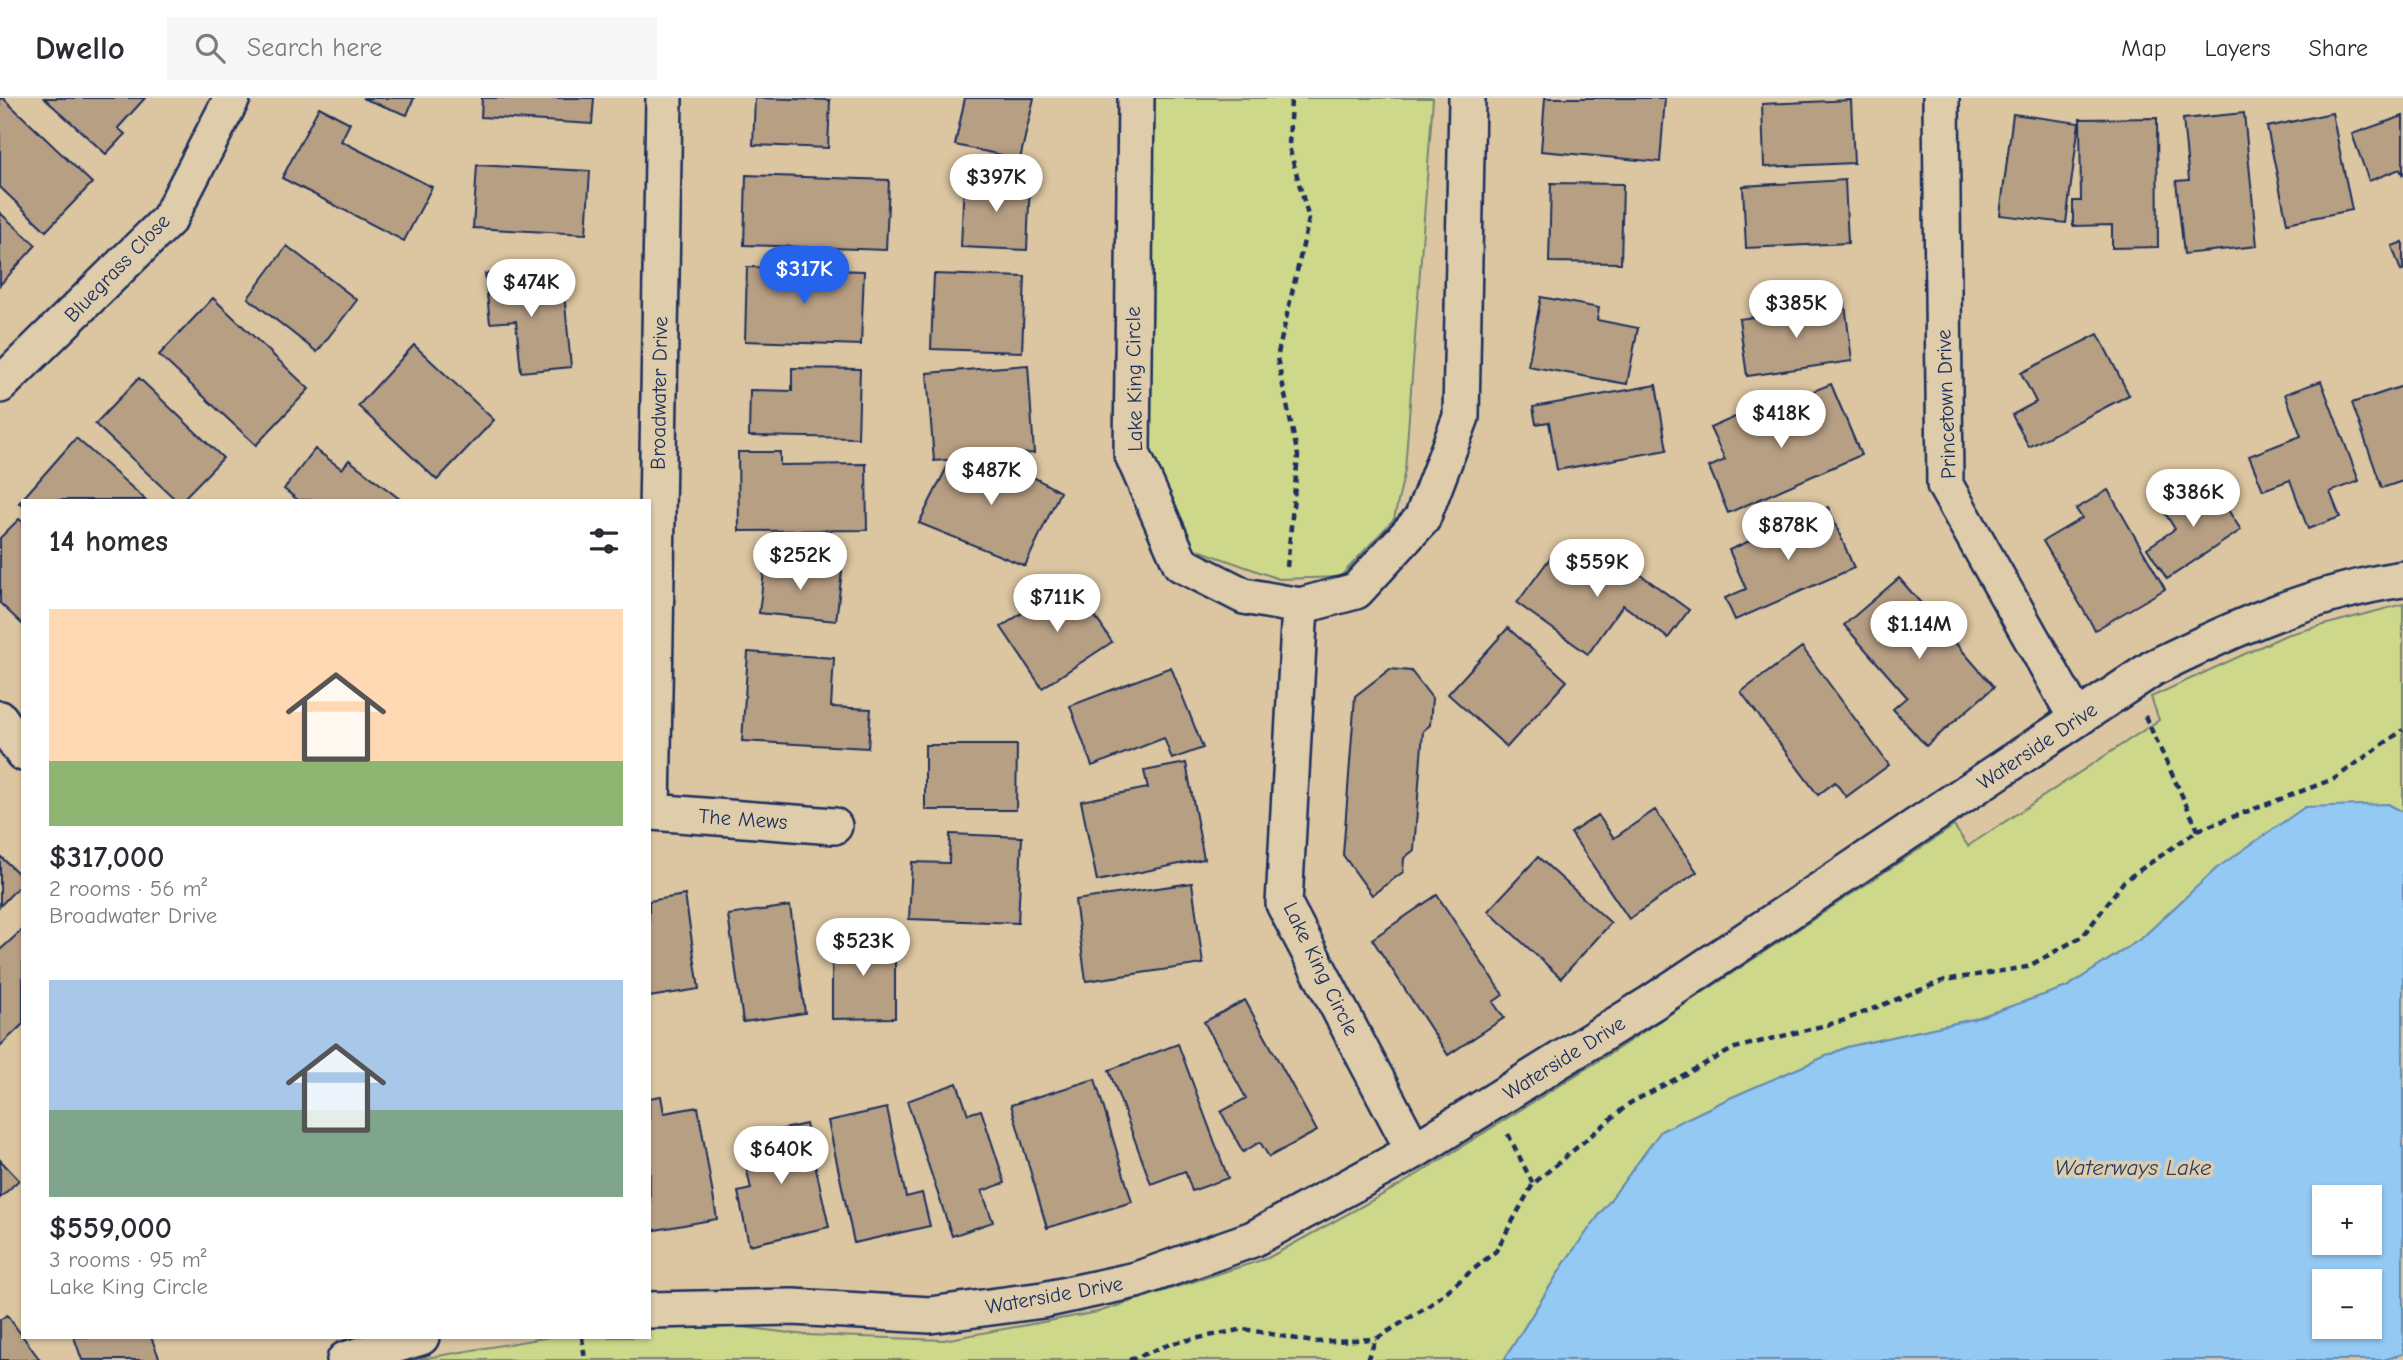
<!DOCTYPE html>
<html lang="en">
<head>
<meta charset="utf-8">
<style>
	:root { --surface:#fff; --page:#f7f7f7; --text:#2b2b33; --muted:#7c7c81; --line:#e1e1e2; --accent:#2563eb }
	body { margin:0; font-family:"Comic Neue",sans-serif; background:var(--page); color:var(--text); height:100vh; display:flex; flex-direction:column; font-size:26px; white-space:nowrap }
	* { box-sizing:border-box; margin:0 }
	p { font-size:23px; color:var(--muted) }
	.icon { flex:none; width:38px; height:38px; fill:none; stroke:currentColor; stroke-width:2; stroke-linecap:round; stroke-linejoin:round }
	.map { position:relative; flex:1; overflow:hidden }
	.sheet { position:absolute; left:21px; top:401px; width:630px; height:840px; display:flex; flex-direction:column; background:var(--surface); border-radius:0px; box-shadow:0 2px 5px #0004 }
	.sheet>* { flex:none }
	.fabs { position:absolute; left:2312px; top:1087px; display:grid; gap:14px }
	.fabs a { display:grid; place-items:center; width:70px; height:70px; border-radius:0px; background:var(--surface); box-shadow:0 2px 5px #0004; font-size:35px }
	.price { position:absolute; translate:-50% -60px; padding:0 16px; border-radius:24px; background:#fff; color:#222; font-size:23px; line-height:46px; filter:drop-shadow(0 2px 4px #0008) }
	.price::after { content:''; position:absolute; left:50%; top:42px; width:21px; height:16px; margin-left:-10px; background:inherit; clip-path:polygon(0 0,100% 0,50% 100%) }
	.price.selected { background:var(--accent); color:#fff }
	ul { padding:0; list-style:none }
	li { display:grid; align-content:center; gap:14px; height:371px; padding:0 28px }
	li span { display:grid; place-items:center; height:217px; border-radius:0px; color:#555 }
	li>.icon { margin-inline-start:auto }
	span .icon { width:126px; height:126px; fill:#fffc; stroke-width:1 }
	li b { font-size:30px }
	h2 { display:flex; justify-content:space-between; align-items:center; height:84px; padding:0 28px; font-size:30px }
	header { display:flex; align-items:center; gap:42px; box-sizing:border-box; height:98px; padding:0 35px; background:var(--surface); border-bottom:2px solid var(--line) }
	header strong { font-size:33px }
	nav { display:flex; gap:38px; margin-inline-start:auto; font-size:24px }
	.search { width:490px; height:63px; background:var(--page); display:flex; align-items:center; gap:18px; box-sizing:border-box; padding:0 24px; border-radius:0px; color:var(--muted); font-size:26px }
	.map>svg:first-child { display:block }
</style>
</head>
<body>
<header>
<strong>Dwello</strong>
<div class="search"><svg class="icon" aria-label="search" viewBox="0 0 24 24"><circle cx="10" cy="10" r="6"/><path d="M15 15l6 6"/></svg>Search here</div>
<nav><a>Map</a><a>Layers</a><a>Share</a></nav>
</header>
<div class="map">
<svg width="2403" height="1262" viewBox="0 0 2403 1262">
	<rect width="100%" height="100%" fill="#dcc6a1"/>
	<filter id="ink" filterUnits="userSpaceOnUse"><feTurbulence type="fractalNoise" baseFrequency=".0143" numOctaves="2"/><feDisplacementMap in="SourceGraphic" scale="14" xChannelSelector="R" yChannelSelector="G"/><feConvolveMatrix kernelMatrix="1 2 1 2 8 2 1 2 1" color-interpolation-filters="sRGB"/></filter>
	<g filter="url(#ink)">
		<!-- green -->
		<path fill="#cdd88b" stroke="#748474" stroke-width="2" d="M1147,0H1433L1405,372L1394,421L1340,479L1279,481L1187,448L1143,344Z
			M2403,506V714L2388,706L2217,770L2142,840L2067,889L1974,921L1847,949L1730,1000L1661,1033L1567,1161L1504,1262H415L549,1239H649V1226L685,1222L806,1237L944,1242L1098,1214L1268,1160L1402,1086L1619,950L1954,728L1968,748L2159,622L2151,599L2286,537Z"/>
		<!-- water -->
		<path fill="#93c9f2" stroke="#638bb7" stroke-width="2" fill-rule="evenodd" d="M2388,706L2403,714V1256L2383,1262H1504L1567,1161L1661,1033L1730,1000L1847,949L1974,921L2067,889L2142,840L2217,770L2305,709ZM2324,1099H2370V1144H2324ZM2324,1183H2370V1228H2324Z"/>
		<!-- building -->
		<path fill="#b79f84" stroke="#1b2f5e" stroke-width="2" d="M0,0H3L92,85L46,133L0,89Z
			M44,0H145L118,30L125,36L106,56Z
			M362,0H414L407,17Z
			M482,0H594L592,26L481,19Z
			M755,0L830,2L828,50L753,47Z
			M965,0H1034L1020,61L955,47Z
			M1545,0H1665L1660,64L1541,53Z
			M1851,2L1854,65L1764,69L1762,6Z
			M319,9L350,25L341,43L432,89L404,143L282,80Z
			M2244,15L2257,148L2184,156L2176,83L2189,82L2183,21Z
			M2332,15L2352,112L2287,125L2267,29Z
			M2013,16L2079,25L2066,125L2000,117Z
			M2403,18V78L2400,71L2369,83L2352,36Z
			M2157,20L2158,149L2112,150V127L2073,128V103H2081L2080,21Z
			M477,67L590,73L586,136L473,130Z
			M746,77L889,82L886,152L744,147Z
			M964,81L1030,83L1027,152L961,149Z
			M1845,82L1848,145L1746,150L1743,88Z
			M1551,85L1623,86L1621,165L1549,164Z
			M0,115L36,147L0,187Z
			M2403,144V172L2401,173L2392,148Z
			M287,148L357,202L317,254L248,200Z
			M747,169L864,173L861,247L745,243Z
			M535,171L538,197L564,195L571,269L521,274L516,223L490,225L485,176Z
			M934,176L1025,179L1022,254L931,251Z
			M1541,199L1599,210L1597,222L1638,230L1627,286L1528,268Z
			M213,200L309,291L256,347L159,257Z
			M1845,206L1852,263L1747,278L1739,221Z
			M2098,236L2129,297L2029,349L2012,317L2036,304L2021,275Z
			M414,247L494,322L437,382L358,308Z
			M1028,267L1034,355L934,363L927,275Z
			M792,270L860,271L858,340L749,338L750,292L792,293Z
			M139,280L223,360L182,402H176L95,326Z
			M2321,283L2359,383L2330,394L2340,419L2308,431L2290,382L2263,392L2249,358L2301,338L2285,296Z
			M1831,286L1861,357L1728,415L1709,369L1725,362L1710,330L1758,309L1768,333L1808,316L1801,298Z
			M1656,287L1667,352L1557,372L1549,324L1536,326L1533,309Z
			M2403,288V383L2382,390L2352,305Z
			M76,340L146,402H23V407L19,405Z
			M315,351L342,371L349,362L401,402H298L284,391Z
			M738,354H780V367L866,366L867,432L739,433Z
			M995,358L1060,394L1025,468L919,425L951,361Z
			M2208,381L2241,432L2167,481L2147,450L2175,431L2163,412Z
			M2108,392L2165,491L2095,532L2043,443L2082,420L2076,411Z
			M1828,409L1854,470L1735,522L1725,500L1746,491L1729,452Z
			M19,421L23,424V527L0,505V440Z
			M1556,452L1591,477L1608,453L1689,512L1668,540L1623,507L1588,556L1517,505Z
			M765,465L842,473L836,523L759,515Z
			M1899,480L1994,589L1926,648L1893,611L1907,599L1844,527Z
			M1071,482L1112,544L1042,590L1001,529Z
			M1508,530L1567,583L1507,649L1448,596Z
			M1802,549L1889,667L1846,699L1835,684L1818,697L1741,594Z
			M748,554L834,560L831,609L871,611L868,650L742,643Z
			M1171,569L1203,650L1172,661L1164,640L1092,668L1070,608Z
			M1390,571L1411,573L1432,600L1430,627L1423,633L1414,752L1404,760L1403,774L1372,797L1343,757L1355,598Z
			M925,647H1017L1016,712H925Z
			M1186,665L1204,761L1097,783L1081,703L1148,690L1144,673Z
			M1655,712L1697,774L1629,821L1571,735L1598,717L1614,740Z
			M950,736L1022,739L1018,825L909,821L912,764L949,765Z
			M0,758L23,780V784L0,808Z
			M1538,759L1611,825L1561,880L1488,813Z
			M1192,785L1203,866L1086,883L1075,802Z
			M685,797L699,891L649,899V803Z
			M1437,797L1503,897L1493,904L1504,920L1448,957L1372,841Z
			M790,808L805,915L743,924L728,817Z
			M23,831V926L0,948V852Z
			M895,840V920L832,921V841Z
			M1245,902L1317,1033L1269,1059L1260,1044L1243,1054L1221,1014L1246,1000L1204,924Z
			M1178,946L1228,1080L1192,1093L1185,1073L1151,1086L1109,972Z
			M1095,981L1132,1104L1047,1130L1011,1007Z
			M957,985L968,1016L981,1012L1005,1085L982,1093L993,1124L952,1138L907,1003Z
			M661,998L664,1015L698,1009L717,1121L650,1133L649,1000Z
			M887,1010L906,1099L922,1095L930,1128L854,1145L828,1023Z
			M806,1026L829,1129L749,1147L738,1094L751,1091L740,1041Z
			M0,1062L19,1082L0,1100Z
			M7,1217L40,1262H0V1222Z
			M74,1239H151L160,1262H82Z"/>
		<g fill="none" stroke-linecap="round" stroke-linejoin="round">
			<!-- street casing -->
			<g stroke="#1b2f5e" stroke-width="40">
				<path id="street" d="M1136,0L1132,355L1181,466L1244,498L1300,508L1356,493L1422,421L1461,319L1467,0
					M1941,0L1945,387L2077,621
					M0,287L169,121L232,0
					M1300,508L1284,806L1414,1053
					M0,621L23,655
					M649,714H652L664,0
					M652,714L834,728
					M649,1212L793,1209L930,1217L1043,1202L1136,1182L1253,1141L1414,1053L1653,904L2153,570C2232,531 2314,494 2403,481
					M345,1262L421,1239"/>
			</g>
			<!-- path -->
			<path stroke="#1b2f5e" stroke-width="4.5" stroke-dasharray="7 5" stroke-linecap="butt" d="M1287,469L1298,358L1277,260L1309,121L1289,49L1291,0
				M2145,618L2198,732
				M1508,1036L1533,1086
				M582,1239L585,1262
				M1129,1262L1173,1245L1244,1231L1313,1244L1376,1241
				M1367,1262L1376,1241L1430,1207L1496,1153L1533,1086L1630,1005L1735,950L1842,923L1945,882L2027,869L2083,838L2124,783L2198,732L2334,681L2403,632"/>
			<!-- street -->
			<use href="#street" stroke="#deccaa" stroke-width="35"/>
		</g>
	</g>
	<g text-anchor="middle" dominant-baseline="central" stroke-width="7" stroke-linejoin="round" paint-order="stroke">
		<!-- street labels -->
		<g font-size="21" fill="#1b2f5e" stroke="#deccaa">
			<text transform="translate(117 170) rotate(-46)">Bluegrass Close</text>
			<text transform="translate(1134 281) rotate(-91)">Lake King Circle</text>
			<text transform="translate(659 295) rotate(-89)">Broadwater Drive</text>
			<text transform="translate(1946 306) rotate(-92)">Princetown Drive</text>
			<text transform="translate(2037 648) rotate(-34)">Waterside Drive</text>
			<text transform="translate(743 721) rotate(4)">The Mews</text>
			<text transform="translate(1321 871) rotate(64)">Lake King Circle</text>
			<text transform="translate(1564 960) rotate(-32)">Waterside Drive</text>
			<text transform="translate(1054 1197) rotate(-10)">Waterside Drive</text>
		</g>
		<!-- water labels -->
		<g font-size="23" font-style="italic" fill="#273e6d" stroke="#deccaa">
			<text x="2133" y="1069">Waterways Lake</text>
		</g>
	</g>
</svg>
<div class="fabs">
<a>+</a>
<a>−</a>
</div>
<b class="price" style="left:996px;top:116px">$397K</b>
<b class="price selected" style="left:804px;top:208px">$317K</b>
<b class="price" style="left:531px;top:221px">$474K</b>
<b class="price" style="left:1796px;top:242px">$385K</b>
<b class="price" style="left:1781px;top:352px">$418K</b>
<b class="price" style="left:991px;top:409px">$487K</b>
<b class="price" style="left:2193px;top:431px">$386K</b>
<b class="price" style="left:1788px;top:464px">$878K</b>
<b class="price" style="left:800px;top:494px">$252K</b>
<b class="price" style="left:1597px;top:501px">$559K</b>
<b class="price" style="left:1057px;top:536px">$711K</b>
<b class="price" style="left:1919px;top:563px">$1.14M</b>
<b class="price" style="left:863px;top:880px">$523K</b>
<b class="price" style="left:781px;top:1088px">$640K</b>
<section class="sheet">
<h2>14 homes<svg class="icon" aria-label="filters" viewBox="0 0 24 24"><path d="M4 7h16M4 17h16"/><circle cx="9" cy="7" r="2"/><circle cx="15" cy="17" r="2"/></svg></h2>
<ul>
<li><span style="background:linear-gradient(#ffd9b3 70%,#8fb573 0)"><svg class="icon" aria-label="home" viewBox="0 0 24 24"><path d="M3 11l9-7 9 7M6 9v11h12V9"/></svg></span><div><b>$317,000</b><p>2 rooms · 56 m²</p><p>Broadwater Drive</p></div></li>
<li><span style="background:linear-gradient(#a9c7e8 60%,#7fa58c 0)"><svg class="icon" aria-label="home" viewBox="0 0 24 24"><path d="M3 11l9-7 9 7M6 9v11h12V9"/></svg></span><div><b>$559,000</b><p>3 rooms · 95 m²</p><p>Lake King Circle</p></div></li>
</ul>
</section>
</div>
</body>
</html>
